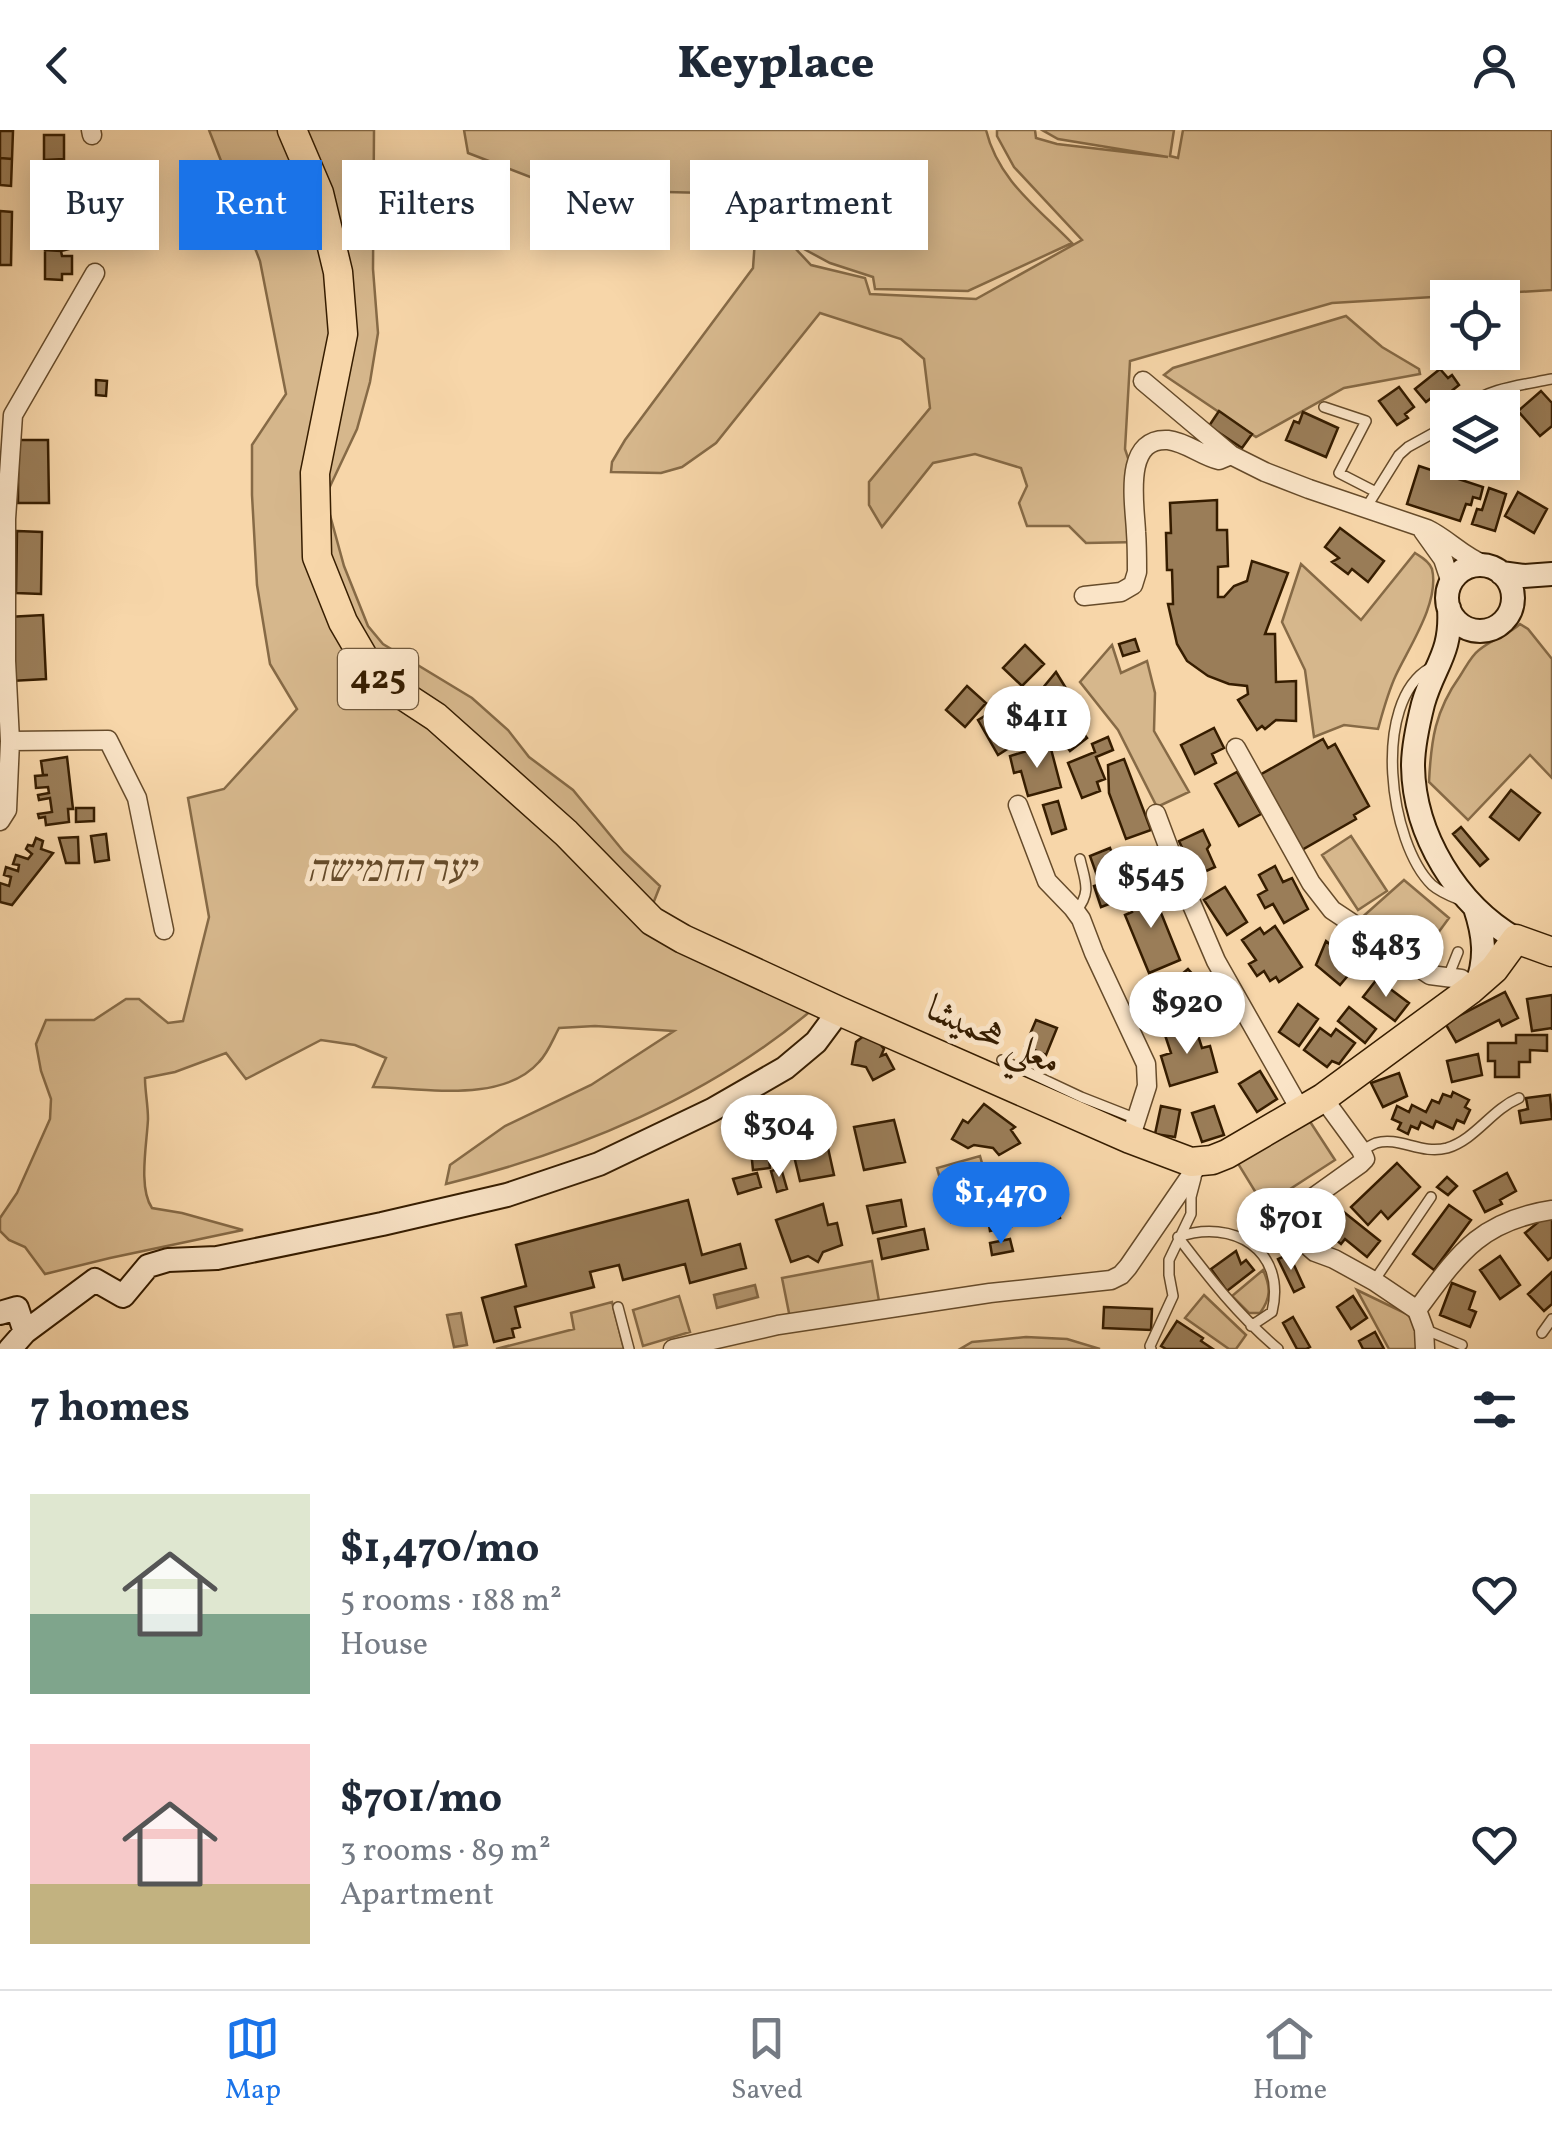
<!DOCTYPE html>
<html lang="en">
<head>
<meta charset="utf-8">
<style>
	:root { --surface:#fff; --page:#f2f2f3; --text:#1f2937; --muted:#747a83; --line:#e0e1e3; --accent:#1a73e8 }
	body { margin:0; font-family:Vollkorn,Amiri,"Frank Ruhl Libre",serif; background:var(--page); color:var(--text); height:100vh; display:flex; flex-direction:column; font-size:38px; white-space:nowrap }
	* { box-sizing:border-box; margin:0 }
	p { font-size:32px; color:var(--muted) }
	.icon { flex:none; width:55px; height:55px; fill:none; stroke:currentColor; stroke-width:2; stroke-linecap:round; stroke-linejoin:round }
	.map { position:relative; height:1219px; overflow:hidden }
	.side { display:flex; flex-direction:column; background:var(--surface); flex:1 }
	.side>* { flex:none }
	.top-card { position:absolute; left:30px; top:30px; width:1000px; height:90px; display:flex; gap:20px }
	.controls { position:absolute; left:1430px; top:150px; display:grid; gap:20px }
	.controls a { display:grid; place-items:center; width:90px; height:90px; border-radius:0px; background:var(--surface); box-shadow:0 5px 25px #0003; font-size:50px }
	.price { position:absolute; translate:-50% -85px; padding:0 22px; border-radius:35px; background:#fff; color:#222; font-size:32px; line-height:65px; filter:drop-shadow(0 2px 5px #0008) }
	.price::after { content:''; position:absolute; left:50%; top:60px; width:30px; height:22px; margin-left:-15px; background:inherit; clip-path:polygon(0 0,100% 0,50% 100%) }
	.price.active { background:var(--accent); color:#fff }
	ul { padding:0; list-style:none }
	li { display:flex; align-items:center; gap:30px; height:250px; padding:0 30px }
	li span { display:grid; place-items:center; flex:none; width:280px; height:200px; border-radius:0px; color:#555 }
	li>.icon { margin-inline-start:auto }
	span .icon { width:120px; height:120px; fill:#fffc; stroke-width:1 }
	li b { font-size:42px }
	h2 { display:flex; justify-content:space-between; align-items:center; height:120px; padding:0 30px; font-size:42px }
	.chip { padding:0 35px; border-radius:0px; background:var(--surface); box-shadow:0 5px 25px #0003; font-size:35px; line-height:90px }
	.chip.active { background:var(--accent); color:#fff }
	header { display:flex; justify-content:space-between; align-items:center; height:130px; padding:0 30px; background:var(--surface); font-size:45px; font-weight:800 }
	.menu { display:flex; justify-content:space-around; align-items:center; height:140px; border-top:2px solid var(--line); background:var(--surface); font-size:28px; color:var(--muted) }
	.menu a { display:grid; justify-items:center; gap:5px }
	.menu .active { color:var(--accent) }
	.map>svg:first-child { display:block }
</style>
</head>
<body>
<header><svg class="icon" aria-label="back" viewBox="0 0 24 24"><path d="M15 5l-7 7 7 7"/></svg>Keyplace<svg class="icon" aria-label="person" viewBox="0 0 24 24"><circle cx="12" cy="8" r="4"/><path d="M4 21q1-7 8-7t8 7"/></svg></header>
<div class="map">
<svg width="1552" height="1219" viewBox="0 0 1552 1219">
	<rect width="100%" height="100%" fill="#f7d6a9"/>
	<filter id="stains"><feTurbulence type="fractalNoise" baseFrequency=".002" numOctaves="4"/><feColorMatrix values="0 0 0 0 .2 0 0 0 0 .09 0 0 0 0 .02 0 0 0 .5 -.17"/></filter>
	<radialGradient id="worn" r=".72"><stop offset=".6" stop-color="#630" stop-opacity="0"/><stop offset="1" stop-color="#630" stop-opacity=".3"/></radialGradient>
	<!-- green -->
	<path fill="#d6b78c" stroke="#866a46" stroke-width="2.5" d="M209,0H374L373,139L378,203L370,252L357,299L325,367L344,436L368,496L383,514L472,568L508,600L529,627L573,660L624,722L660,756L647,789L813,879C711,966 576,1022 446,1054L450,1035L505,996L591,955L674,901L595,896L559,898C553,909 548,923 539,932C502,974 424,958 373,957L386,928L355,915L321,910L246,949L226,923L175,942L145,948C145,961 148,975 148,989C147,1013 138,1058 152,1078L182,1083L243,1100L110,1128L45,1144L25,1117L9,1110L0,1101V1088L17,1063L50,989L51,969L41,941L36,914L46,890H94L126,869H139L168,893L183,891L209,787L188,668L224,659L297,579L270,534L257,455L252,365V315L286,264L260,131Z
		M464,0H986C998,50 1038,78 1072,113L968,161L875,159L873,147L830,133L802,118L798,95L800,54L708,63L623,61L538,50L468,23Z
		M997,0H1035L1036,8L1057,14L1168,27L1058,9L1042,0H1174L1170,26L1178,28L1183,0H1552V160L1332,173L1130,231L1125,319L1137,355L1139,412L1086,413L1069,396H1027L1019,373L1027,356L1021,338L975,324L933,333L882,397L869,375V352L930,278L924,229L901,209L820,183L716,313L682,337L661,343L611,342L612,332L625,310L753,138L756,95L768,60L795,62L793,116L811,135L865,148L870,164L976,169L1082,110L1014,37L997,6Z
		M1346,186L1382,217L1419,239L1420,244L1344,258L1256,307L1164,245L1173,238Z
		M1415,423C1421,427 1429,431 1432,439C1440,472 1409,517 1396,545C1388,562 1383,581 1378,599L1344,595L1314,607L1305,540L1282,492L1301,434L1361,490Z
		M1520,494L1528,499L1552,529V648L1530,625L1468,690L1429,652C1431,610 1435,581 1460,546C1466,537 1471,526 1479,520C1492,509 1508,505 1520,494Z
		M1112,515L1121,543L1147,531L1155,563L1154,601L1189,662L1157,677L1118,600L1080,552Z
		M1351,706L1387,761L1358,780L1322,725Z
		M1404,750L1449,788L1421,826L1359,790Z
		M1307,987L1335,1030L1264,1076L1237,1032Z
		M980,1026L987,1051L944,1063L937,1038Z
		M872,1131L879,1171L790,1188L782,1148Z
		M1263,1140C1271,1157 1271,1168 1260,1183H1249L1232,1166Z
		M1357,1160L1407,1184L1415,1192L1417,1219H1389Z
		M1204,1165L1246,1205L1236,1219H1229L1185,1188Z
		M679,1166L690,1202L643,1216L633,1180Z
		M612,1172L624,1219H496L574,1199L571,1183Z
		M1026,1207L1067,1209L1100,1219H960L972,1212Z"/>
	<!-- water -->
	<path fill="#b59770" stroke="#826643" stroke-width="2.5" d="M755,1155L758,1167L717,1178L714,1165Z
		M461,1183L467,1215L454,1217L447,1185Z"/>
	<!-- building -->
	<path fill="#9a7d58" stroke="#361d00" stroke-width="2.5" d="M0,1H13L12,29L0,28Z
		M44,5H64V29L44,30Z
		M0,28L12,29L11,56L0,55Z
		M44,33H64L63,70H43Z
		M0,81L12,82L11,135H0Z
		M46,93H62L61,104L73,109V118L61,121L45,120Z
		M45,120L61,121L62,126H72V144H62V150L45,149Z
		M1440,239L1448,248L1452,245L1459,255L1439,271L1434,266L1426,272L1415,259Z
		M96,250L107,251L106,266L96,265Z
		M1399,257L1414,277L1405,284L1408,288L1397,295L1379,271Z
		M1541,261L1552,273V296L1540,306L1518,281Z
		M1219,281L1252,304L1242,318L1209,296Z
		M1303,282L1338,298L1326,327L1286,310L1294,291L1299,293Z
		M18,310H48L49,373H18Z
		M1460,332H1493L1486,339L1463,335Z
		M1419,336L1483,357L1480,369L1473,367L1471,375L1466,374L1460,391L1407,374Z
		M1489,358L1506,364L1495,401L1472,394L1477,379L1482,380Z
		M1518,362L1547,379L1534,403L1505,386Z
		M1217,370V400H1227L1228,436L1218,437V467H1224L1234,456L1247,451L1252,431L1288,443L1265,504H1275L1276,552L1296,551V591L1276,590L1265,599L1262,596L1257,600L1238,570L1248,564L1247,556L1229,554L1208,546L1187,531L1177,514L1168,474H1173L1172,440H1167L1166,403H1171L1170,373Z
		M1340,398L1384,431L1368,452L1352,439L1348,444L1332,432L1339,428L1325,417Z
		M17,401L42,402L41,464L16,463Z
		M43,485L46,549L11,551L8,487Z
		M1135,509L1139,521L1123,526L1119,514Z
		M1025,515L1044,534L1022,556L1003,538Z
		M1056,542L1067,560L1062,562L1068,571L1042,587L1032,571Z
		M967,556L986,573L965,597L946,580Z
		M999,578L1005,589L1001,591L1015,614L998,625L978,590Z
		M1067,581L1087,608L1070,621L1050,594Z
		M1214,598L1224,618L1212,624L1216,633L1195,644L1181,615Z
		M1108,607L1113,620L1096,627L1105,649L1097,652L1100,661L1082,668L1068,633L1095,622L1092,614Z
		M1323,609L1328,618L1335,614L1369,676L1354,685L1356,689L1300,721L1258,646Z
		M1034,619L1035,624L1051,619L1061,657L1028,666L1021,641L1014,643L1010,626Z
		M67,627L73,679H68L69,692L46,695L45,687L39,688L38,684L52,682L50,668L39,670L38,665L49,663L48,657L36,658L35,646L48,645H43L41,631Z
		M1124,629L1151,700L1126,709L1109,663L1108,635Z
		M1237,642L1261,684L1239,696L1215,654Z
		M1511,660L1540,683L1519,710L1490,687Z
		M1058,671L1066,699L1052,704L1043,675Z
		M76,678H94V691L76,692Z
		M1461,697L1488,729L1480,736L1453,704Z
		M1203,700L1210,715L1207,719L1215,737L1195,746L1179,711Z
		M106,704L109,730L95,732L91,706Z
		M78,707L79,733H66L59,708Z
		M36,708L43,711L41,719L53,723L12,775L0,772V753L9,756L11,747L4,745L6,737L18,741L19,735L13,734L16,725L28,729L32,724L26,719L28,715L33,716Z
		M1110,718L1123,752L1111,757L1117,771L1101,777L1094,756L1100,754L1090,726Z
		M1275,736L1283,752L1292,748L1308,779L1284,793L1273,774L1265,778L1258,765L1267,760L1259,745Z
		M1225,757L1247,792L1227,805L1204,770Z
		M1151,758L1180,830L1149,843L1125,785L1132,782L1126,768Z
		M1275,796L1302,837L1279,852L1276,847L1270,851L1264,841L1257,846L1249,834L1256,830L1242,810L1260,798L1264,804Z
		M1326,811L1356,836L1340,855L1316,835Z
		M1188,839L1204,857L1184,876L1162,852L1171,844L1176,849Z
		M1377,849L1409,873L1395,891L1363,867Z
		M1505,862L1518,888L1502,896L1499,890L1456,912L1445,893Z
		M1552,865V900V898L1532,901L1527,869Z
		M1298,874L1318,889L1299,916L1279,902Z
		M1349,877L1376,899L1365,913L1338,891Z
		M1036,890L1057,898L1046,925L1025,916Z
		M1195,896L1202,918L1210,916L1217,942L1170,956L1161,926L1171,923L1165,905Z
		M1320,898L1331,906L1336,899L1355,913L1339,934L1332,931L1327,937L1304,920Z
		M870,901L884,919L881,926L886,924L894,939L873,950L866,937L852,934L856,912Z
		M1516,905H1547V921L1530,920V932H1519V947H1495V931H1488V913H1516Z
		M1478,924L1482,945L1452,952L1447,931Z
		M1260,941L1277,969L1257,982L1239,954Z
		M1399,943L1407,966L1383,977L1371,953Z
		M1453,962L1469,970L1465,977L1470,980L1464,993L1457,990L1453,999L1436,991L1433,998L1421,992L1418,999L1411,996L1408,1004L1398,999L1401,993L1392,989L1397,976L1409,982L1412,975L1426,982L1432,970L1439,973L1443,964L1451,967Z
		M1550,965L1552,989L1521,993L1519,981L1528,979L1526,968Z
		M984,974L1015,997L1011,1000L1020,1013L999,1025L993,1018L974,1015L968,1018L952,1009L963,990L968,993Z
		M1161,976L1180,980L1175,1007L1155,1004Z
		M1214,976L1224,1005L1202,1012L1192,983Z
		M894,990L905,1032L864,1040L854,997Z
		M768,1018L770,1038L753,1040L751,1020Z
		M828,1018L834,1045L800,1051L794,1026Z
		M1397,1033L1420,1057L1388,1089L1381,1081L1368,1095L1351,1077Z
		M781,1038L787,1059L777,1062L771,1041Z
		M757,1043L761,1057L738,1064L733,1049Z
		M1507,1043L1516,1061L1500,1070L1502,1074L1485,1082L1474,1061Z
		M1447,1047L1457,1056L1448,1065L1437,1057Z
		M959,1062L966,1088L951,1092L943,1066Z
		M688,1070L702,1125L740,1114L746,1138L690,1153L685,1134L623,1150L619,1135L590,1142L594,1157L515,1177L520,1197L512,1199L514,1207L494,1212L482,1168L526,1156L516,1115Z
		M901,1070L906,1096L873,1103L867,1076Z
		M823,1074L828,1095L837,1093L842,1115L823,1122L818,1132L808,1126L791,1132L776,1090Z
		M1449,1075L1471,1090L1434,1140L1413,1124Z
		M1058,1077L1060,1088L1031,1094L1028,1083Z
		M1340,1079L1380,1111L1367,1127L1345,1109L1341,1114L1324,1100Z
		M1017,1083L1021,1094L990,1101L988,1089Z
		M1548,1084L1552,1089V1127L1548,1130L1525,1103Z
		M924,1099L928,1119L882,1129L878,1109Z
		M1010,1109L1013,1121L992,1125L990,1113Z
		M1236,1121L1241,1134L1246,1130L1254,1140L1227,1161L1211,1139Z
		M1289,1124L1304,1157L1294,1162L1278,1129Z
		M1500,1126L1520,1155L1500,1169L1480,1140Z
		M1552,1142V1174L1544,1181L1528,1164Z
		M1452,1153L1475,1162L1469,1179L1476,1182L1470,1197L1440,1185Z
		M1353,1166L1367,1188L1351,1199L1337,1177Z
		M1104,1177L1152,1179L1151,1200L1103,1198Z
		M1293,1187L1310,1217L1306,1219H1297L1283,1193Z
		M1177,1191L1203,1208L1201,1211L1213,1219H1166L1161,1216Z
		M1375,1202L1384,1219H1363L1359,1211Z"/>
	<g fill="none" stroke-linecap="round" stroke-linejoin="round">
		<!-- lane casing -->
		<g stroke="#664b2a" stroke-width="12">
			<path id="lane" d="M1324,277L1366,291L1339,343L1376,362
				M1464,278C1487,258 1523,255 1552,249
				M1366,378L1399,325L1408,317L1448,295
				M1430,538C1371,572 1389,713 1432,755C1440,762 1450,766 1460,770
				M1076,781C1092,762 1085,751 1080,729
				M1448,847L1458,822
				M1002,930L1081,967L1137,989
				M1362,1020C1367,1018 1371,1015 1376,1013C1399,1006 1421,1025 1447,1018C1476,1009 1491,980 1519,968
				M1374,1151L1431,1067
				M618,1177L629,1219
				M1251,1196L1272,1182C1287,1120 1233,1088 1178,1107C1210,1149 1238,1185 1278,1219
				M1424,1199L1462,1215
				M1542,1203L1552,1189
				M1151,1219L1150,1216L1173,1166L1169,1145V1130L1191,1084V1067L1196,1048"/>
		</g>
		<!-- street casing -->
		<g stroke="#664b2a" stroke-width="21">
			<path id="street" d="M91,0L92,5
				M1143,251L1231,325L1265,342L1309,359L1427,399C1448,409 1463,427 1485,435
				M1423,401L1443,429L1451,453
				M1084,466L1121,462L1133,455L1137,442C1137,429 1137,415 1136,402C1135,375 1122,307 1168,310C1186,312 1202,326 1219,330L1231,325
				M10,611L108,610L137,668L164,800
				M1236,618L1311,753L1332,780L1430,845L1461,849L1474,858
				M1018,675L1047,751L1073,778L1081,789L1094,823L1146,934L1147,956L1130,1009
				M1156,684L1177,740L1216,831L1301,981
				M0,691L7,680L10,611L6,531V389L13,285L95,143
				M1323,968L1361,1020L1365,1029L1360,1034L1311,1069L1303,1082L1301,1096L1302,1106L1307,1115L1315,1122L1334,1129L1374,1151L1417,1180L1424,1199L1425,1219
				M1417,1180C1458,1125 1479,1091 1552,1080
				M673,1219L778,1195L990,1163L1111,1150L1121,1145L1128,1137L1200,1032"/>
		</g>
		<!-- secondary casing -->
		<g stroke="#361d00" stroke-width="26">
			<path id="secondary" d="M1447 468a33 33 0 1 1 66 0a33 33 0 1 1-66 0Z
				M1501,443L1523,446L1552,444
				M1449,478C1452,524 1434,535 1423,574C1418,594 1413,615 1413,636C1414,705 1457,775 1516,809
				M1475,778C1484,805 1487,829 1476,856
				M0,1183L17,1178L25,1202
				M10,1219L25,1202L95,1150L123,1166L148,1136L168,1130L217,1128L382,1094L507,1065L599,1034L712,980L785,938L816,912L839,881"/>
		</g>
		<!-- primary casing -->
		<g stroke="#361d00" stroke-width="31">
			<path id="primary" d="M292,0L319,63L338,142L343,204L315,343L317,427L343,492L375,547L436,587L566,703L652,791L683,809L839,881L1130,1009L1191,1032L1212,1030L1227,1024L1323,968L1470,860L1494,839L1516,809L1552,822"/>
		</g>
		<!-- lane -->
		<use href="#lane" stroke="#fae4c7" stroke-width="9"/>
		<!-- street -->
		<use href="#street" stroke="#fae4c7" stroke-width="18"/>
		<!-- secondary -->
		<use href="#secondary" stroke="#fae4c7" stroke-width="22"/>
		<!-- primary -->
		<use href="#primary" stroke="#f7d6a9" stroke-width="28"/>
	</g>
	<g text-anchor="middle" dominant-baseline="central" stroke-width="10" stroke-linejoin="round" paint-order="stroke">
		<!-- shield labels -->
		<rect fill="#fae4c7" stroke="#71593c" stroke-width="2.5" x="338" y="519" width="80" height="60" rx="8"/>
		<g font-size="35" font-weight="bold" fill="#361d00">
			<text x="378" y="549">425</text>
		</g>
		<!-- park labels -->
		<g font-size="38" font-style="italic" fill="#664b2a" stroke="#fae4c7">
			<text x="391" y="741">יער החמישה</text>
		</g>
		<!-- street labels -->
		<g font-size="38" fill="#361d00" stroke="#fae4c7">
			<text transform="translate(993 907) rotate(24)">معلي هحميشا</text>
		</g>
	</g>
	<rect width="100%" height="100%" filter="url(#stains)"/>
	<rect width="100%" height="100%" fill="url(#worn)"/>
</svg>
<div class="controls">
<a><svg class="icon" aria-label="locate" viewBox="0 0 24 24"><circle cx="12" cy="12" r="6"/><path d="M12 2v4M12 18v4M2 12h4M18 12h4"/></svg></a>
<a><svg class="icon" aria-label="layers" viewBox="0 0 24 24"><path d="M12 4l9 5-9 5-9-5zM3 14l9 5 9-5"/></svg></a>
</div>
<b class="price" style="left:1037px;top:641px">$411</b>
<b class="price" style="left:1151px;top:801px">$545</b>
<b class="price" style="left:1386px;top:870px">$483</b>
<b class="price" style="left:1187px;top:927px">$920</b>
<b class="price" style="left:779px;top:1050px">$304</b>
<b class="price active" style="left:1001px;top:1117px">$1,470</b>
<b class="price" style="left:1291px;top:1143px">$701</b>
<div class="top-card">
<a class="chip">Buy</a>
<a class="chip active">Rent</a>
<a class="chip">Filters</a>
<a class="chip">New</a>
<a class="chip">Apartment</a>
</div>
</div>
<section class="side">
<h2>7 homes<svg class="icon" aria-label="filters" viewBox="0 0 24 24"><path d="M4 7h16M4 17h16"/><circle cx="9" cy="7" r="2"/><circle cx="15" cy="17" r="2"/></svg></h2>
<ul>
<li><span style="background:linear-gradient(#dfe7d0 60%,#7fa58c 0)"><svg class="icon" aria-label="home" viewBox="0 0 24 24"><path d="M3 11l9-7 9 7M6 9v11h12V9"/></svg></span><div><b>$1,470/mo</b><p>5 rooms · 188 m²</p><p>House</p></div><svg class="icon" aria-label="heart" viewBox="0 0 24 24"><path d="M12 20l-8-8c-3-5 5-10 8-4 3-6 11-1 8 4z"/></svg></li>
<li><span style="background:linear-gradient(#f6c9c9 70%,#c2b280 0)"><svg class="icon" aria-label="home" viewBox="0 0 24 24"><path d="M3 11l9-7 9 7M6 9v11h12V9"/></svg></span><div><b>$701/mo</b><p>3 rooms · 89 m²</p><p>Apartment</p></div><svg class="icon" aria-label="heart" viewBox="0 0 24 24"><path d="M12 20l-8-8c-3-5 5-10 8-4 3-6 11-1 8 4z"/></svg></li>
</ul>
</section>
<nav class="menu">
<a class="active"><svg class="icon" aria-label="map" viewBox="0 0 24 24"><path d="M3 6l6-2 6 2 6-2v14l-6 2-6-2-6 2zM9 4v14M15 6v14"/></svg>Map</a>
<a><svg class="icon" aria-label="saved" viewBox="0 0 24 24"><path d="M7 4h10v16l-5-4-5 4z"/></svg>Saved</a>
<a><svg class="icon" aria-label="home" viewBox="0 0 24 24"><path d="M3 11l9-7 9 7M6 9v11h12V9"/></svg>Home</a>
</nav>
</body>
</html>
